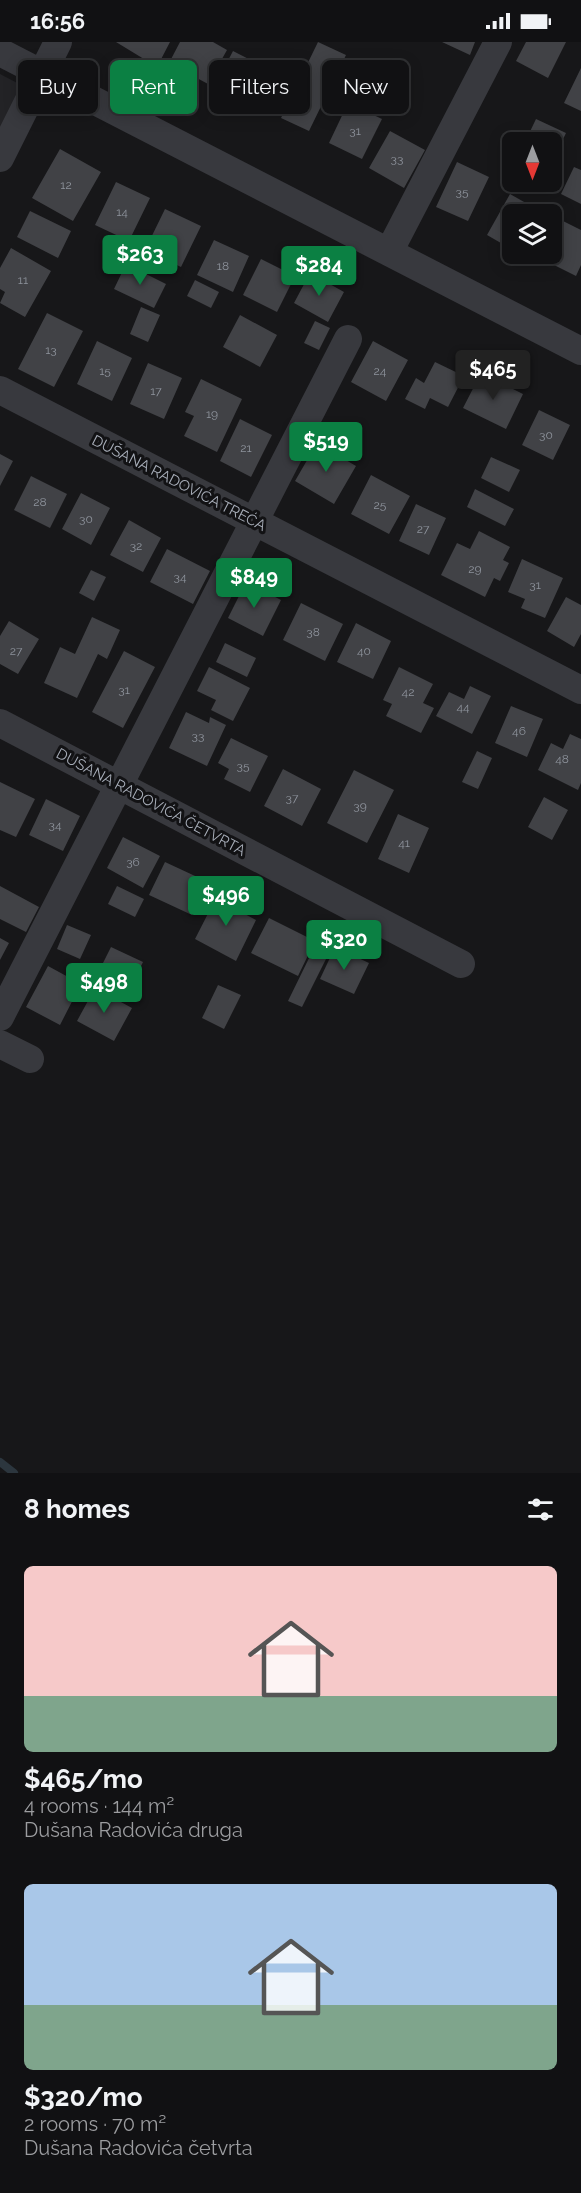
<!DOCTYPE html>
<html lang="en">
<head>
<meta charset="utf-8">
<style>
	:root { --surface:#111113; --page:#1e1f21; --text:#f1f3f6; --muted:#9c9da0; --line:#303133; --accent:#0b8043 }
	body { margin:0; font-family:Raleway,sans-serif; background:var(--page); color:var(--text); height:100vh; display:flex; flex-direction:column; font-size:22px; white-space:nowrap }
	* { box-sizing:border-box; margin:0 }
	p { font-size:20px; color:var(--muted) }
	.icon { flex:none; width:33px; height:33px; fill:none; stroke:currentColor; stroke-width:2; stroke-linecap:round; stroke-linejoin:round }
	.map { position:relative; height:1431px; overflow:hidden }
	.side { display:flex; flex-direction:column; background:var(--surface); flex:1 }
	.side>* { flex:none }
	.guide { position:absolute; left:18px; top:18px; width:546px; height:54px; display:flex; gap:12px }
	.needle { width:39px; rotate:180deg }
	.buttons { position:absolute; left:502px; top:90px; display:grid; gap:12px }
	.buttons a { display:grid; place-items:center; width:60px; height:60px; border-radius:9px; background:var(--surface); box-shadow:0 3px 15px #0003,0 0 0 2px var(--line); font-size:30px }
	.price { position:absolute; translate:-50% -51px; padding:0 14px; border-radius:6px; background:var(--accent); color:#fff; font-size:20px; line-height:39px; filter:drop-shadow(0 2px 3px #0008) }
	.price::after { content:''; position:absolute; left:50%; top:36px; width:18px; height:14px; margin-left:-9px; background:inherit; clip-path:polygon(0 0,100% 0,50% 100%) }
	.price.selected { background:#222; color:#fff }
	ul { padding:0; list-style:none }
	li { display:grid; align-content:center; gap:12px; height:318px; padding:0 24px }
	li span { display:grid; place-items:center; height:186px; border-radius:9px; color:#555 }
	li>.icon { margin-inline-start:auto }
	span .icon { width:108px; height:108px; fill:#fffc; stroke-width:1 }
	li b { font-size:26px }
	h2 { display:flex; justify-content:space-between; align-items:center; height:72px; padding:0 24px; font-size:26px }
	.pill { padding:0 21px; border-radius:9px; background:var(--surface); box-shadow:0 3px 15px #0003,0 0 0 2px var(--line); font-size:21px; line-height:54px }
	.pill.selected { background:var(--accent); color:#fff }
	.status { display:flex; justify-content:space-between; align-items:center; height:42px; padding:0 30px; background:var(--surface); direction:ltr }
	.status svg { height:16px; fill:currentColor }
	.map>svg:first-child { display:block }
</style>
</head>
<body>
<div class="status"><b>16:56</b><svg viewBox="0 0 49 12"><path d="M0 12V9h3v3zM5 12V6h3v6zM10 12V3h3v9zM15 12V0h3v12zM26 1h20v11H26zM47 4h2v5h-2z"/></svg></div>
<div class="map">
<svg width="581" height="1431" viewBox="0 0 581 1431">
	<rect width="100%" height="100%" fill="#171719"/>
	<!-- built -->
	<path fill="#232326" d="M0,32L23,44L0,89Z"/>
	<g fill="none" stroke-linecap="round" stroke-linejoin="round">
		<!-- stream -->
		<path stroke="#2c363e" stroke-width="8" d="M0,1420L14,1431"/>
	</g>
	<!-- building -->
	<path fill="#414246" d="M116,0H170L157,25Z
		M180,0H213L227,8L208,42L169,21Z
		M318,0L346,13L309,89L281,76Z
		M442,0H475L470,13Z
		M526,0H566L548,36L516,19Z
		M233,9L270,28L248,68L212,49Z
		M370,24L404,41L391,66L357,50Z
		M581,26V69L564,61Z
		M348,61L382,77L362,117L329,101Z
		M536,77L566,91L555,114L552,113V100H525Z
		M390,89L425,108L404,146L369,126Z
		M60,107L101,130L73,179L32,156Z
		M457,120L489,135L468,179L436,165Z
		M574,125L581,128V162L561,152Z
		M116,140L150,156L129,199L95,183Z
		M510,152L540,169L538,172H513V208L487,193Z
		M165,167L201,184L181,225L145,208Z
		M30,169L71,189L58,216L17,195Z
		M561,178L581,188V223L576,234L542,217L545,212H552V198Z
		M214,198L249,214L233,250L197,233Z
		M11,206L51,229L25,275L0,261L5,250L0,247V226Z
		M261,217L295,234L277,270L243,253Z
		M126,222L166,242L154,266L114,247Z
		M310,231L344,250L328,280L294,261Z
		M195,238L219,250L211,266L187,254Z
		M141,265L160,273L148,300L130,292Z
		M47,271L83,289L54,345L18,327Z
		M240,273L277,293L260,325L223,305Z
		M315,279L330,286L319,308L304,301Z
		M97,299L132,316L112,359L77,342Z
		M373,299L408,318L386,359L351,340Z
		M435,320L464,334L448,365L430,356L425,367L405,357L416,336L424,341Z
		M148,321L182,336L164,377L130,362Z
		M481,331L523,352L506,387L463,366Z
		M201,337L242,357L217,410L184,394L194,374L185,370Z
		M539,368L570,383L553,418L522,403Z
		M240,377L272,393L251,435L220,419Z
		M317,401L356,424L334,462L295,439Z
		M0,412L13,419L0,444Z
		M491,415L520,428L509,450L481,436Z
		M371,433L410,454L389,492L351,472Z
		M31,434L67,452L50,486L14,468Z
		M475,447L514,467L505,484L467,465Z
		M81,451L110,466L91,503L62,487Z
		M416,462L446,476L429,513L399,499Z
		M129,478L161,496L143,530L110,513Z
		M479,489L510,505L503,518L509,521L500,539L494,536L485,555L441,533L457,501L470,507Z
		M167,507L210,529L193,562L150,540Z
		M522,517L563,536L545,576L521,566L525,557L508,550Z
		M91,528L106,535L94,559L79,551Z
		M246,540L281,558L263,594L228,576Z
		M566,555L581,563V592L574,605L547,589Z
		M301,561L343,582L325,619L283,598Z
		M92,575L120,588L107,617L98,612L77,656L44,641L60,605L75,612Z
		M9,579L39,597L18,632L0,622V594Z
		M356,581L391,599L373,637L337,620Z
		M225,601L256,616L247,635L216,620Z
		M124,609L155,625L123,686L92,670Z
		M209,625L250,646L233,679L211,668L216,658L197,649Z
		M399,625L433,642L423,661L434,666L421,691L386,674L392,662L383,658Z
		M470,644L491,654L472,692L436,674L449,650L464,657Z
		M511,664L543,677L527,715L495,701Z
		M186,670L209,681L210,675L226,683L207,724L169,706Z
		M570,692L581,697V741L578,748L538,728L551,701L563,707Z
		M231,696L268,714L250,750L224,737L229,727L218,721Z
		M477,709L492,716L478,747L462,740Z
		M283,727L321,747L302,784L264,764Z
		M354,728L394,748L367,801L327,781Z
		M0,740L35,757L16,795L0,788Z
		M544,755L568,768L552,798L528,785Z
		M46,757L80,774L63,809L29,793Z
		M398,772L429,786L409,831L378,817Z
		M123,795L160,814L143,846L107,826Z
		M165,820L208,840L192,873L149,853Z
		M0,844L39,865L26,890L0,877Z
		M117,844L144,857L135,875L108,862Z
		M219,850L244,863L241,870L256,878L236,919L195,897Z
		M269,876L315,899L298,934L251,911Z
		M67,883L91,893L80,917L57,907Z
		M0,896L9,901L0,918Z
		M111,905L143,920L132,943L100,927Z
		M335,905L369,921L354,952L320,937Z
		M312,910L326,917L302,965L288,959Z
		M48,924L81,942L60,983L26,965Z
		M218,943L241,953L224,987L202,976Z
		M95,946L132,966L114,999L77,979Z"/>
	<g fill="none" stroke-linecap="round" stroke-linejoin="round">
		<!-- street -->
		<path stroke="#38393e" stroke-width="28" d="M0,10L581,309
			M0,116L58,0
			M389,210L498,0
			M0,348L581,648
			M0,681L461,922
			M0,975L348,297
			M0,1002L30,1017"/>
	</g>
	<g text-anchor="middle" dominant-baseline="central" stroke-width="6" stroke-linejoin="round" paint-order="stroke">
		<!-- number labels -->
		<g font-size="12" fill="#8e939c">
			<text x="355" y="89">31</text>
			<text x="397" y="117">33</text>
			<text x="66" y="143">12</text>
			<text x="462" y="150">35</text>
			<text x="122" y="170">14</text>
			<text x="223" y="224">18</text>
			<text x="23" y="238">11</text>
			<text x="51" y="308">13</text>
			<text x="105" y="329">15</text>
			<text x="380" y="329">24</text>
			<text x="156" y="349">17</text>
			<text x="212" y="372">19</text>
			<text x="546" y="393">30</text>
			<text x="246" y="406">21</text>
			<text x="40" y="460">28</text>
			<text x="380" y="463">25</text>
			<text x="86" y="477">30</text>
			<text x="423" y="487">27</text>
			<text x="136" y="504">32</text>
			<text x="475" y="527">29</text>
			<text x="180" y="535">34</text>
			<text x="535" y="543">31</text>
			<text x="313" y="590">38</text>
			<text x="16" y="609">27</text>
			<text x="364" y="609">40</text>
			<text x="124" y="648">31</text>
			<text x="408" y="650">42</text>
			<text x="463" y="665">44</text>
			<text x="519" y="689">46</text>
			<text x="198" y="694">33</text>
			<text x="562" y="717">48</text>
			<text x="243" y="724">35</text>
			<text x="292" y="756">37</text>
			<text x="360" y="764">39</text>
			<text x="55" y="783">34</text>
			<text x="404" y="801">41</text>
			<text x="133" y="820">36</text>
		</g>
		<!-- street labels -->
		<g font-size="15" fill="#a8aeb9" stroke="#121214">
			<text transform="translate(179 441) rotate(27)">DUŠANA RADOVIĆA TREĆA</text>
			<text transform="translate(151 760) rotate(28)">DUŠANA RADOVIĆA ČETVRTA</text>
		</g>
	</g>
</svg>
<div class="buttons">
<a><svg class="needle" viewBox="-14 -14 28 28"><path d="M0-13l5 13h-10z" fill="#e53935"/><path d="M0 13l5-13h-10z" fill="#9c9da0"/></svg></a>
<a><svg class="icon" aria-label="layers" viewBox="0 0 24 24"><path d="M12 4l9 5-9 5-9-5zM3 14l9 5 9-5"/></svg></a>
</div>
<b class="price" style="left:140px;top:244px">$263</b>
<b class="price" style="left:319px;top:255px">$284</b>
<b class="price selected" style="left:493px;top:359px">$465</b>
<b class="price" style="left:326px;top:431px">$519</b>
<b class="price" style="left:254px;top:567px">$849</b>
<b class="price" style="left:226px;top:885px">$496</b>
<b class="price" style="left:344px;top:929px">$320</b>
<b class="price" style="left:104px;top:972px">$498</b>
<div class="guide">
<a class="pill">Buy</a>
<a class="pill selected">Rent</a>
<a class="pill">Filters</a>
<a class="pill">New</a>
</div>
</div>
<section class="side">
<h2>8 homes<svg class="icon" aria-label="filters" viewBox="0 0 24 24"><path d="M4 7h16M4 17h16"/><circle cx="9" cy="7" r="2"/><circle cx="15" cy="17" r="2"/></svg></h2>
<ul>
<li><span style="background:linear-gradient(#f6c9c9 70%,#7fa58c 0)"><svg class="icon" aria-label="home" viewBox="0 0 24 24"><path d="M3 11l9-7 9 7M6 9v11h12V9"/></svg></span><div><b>$465/mo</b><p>4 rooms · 144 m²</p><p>Dušana Radovića druga</p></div></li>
<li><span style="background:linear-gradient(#a9c7e8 65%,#7fa58c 0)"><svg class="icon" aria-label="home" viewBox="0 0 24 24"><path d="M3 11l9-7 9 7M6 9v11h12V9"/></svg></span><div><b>$320/mo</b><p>2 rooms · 70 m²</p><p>Dušana Radovića četvrta</p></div></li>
</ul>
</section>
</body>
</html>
